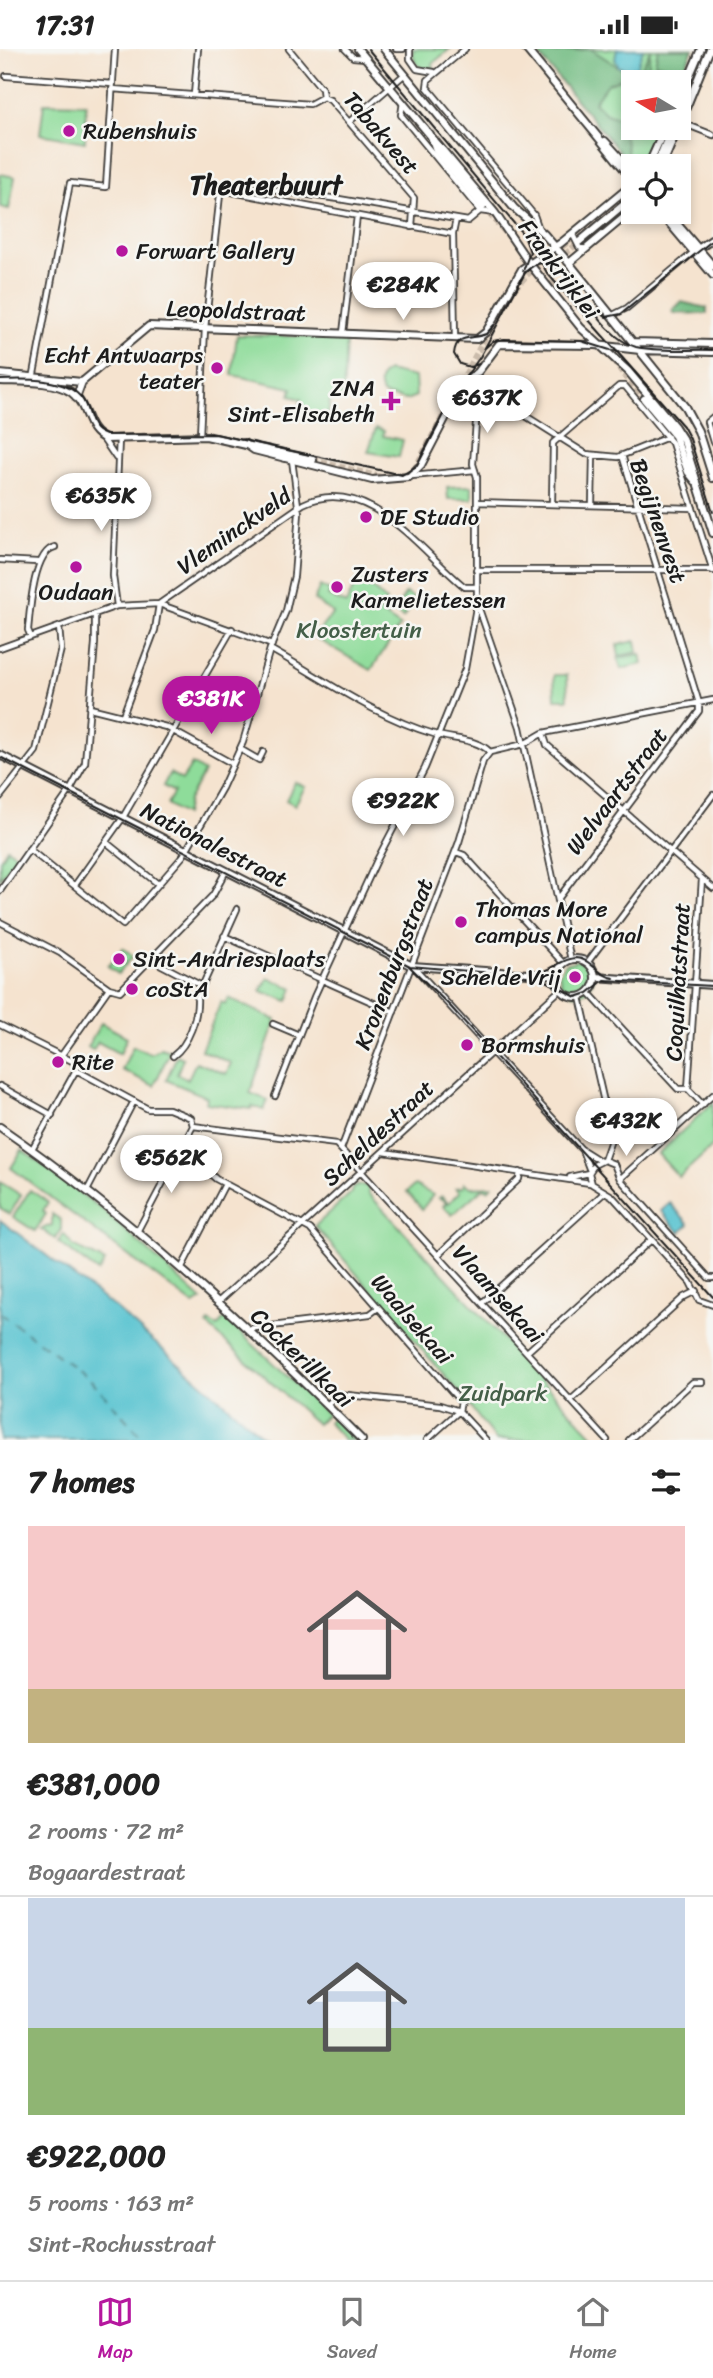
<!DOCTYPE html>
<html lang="en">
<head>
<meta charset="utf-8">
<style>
	:root { --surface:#fff; --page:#f2f2f2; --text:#222; --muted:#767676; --line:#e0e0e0; --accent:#b5179e }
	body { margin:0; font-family:Sriracha,sans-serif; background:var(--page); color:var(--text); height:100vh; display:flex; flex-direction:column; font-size:26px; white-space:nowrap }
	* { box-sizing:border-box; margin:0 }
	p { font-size:23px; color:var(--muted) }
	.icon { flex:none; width:38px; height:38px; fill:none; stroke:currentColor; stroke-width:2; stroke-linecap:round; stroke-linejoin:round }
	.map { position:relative; height:1391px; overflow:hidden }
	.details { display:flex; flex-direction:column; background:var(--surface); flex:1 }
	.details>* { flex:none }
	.needle { width:46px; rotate:280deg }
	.buttons { position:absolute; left:621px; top:21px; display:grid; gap:14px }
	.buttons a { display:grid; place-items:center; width:70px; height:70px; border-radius:0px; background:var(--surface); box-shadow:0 4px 10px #0003; font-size:35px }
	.price { position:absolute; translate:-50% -60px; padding:0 16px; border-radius:24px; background:#fff; color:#222; font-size:23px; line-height:46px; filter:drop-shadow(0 2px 4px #0008) }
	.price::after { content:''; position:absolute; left:50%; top:42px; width:21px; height:16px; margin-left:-10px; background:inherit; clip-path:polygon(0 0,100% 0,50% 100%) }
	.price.current { background:var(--accent); color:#fff }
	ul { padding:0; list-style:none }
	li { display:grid; align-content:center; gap:14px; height:371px; padding:0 28px }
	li+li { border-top:2px solid var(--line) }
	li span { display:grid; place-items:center; height:217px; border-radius:0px; color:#555 }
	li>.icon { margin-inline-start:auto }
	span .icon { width:126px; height:126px; fill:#fffc; stroke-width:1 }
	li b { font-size:30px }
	h2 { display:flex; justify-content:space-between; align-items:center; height:84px; padding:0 28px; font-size:30px }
	.status { display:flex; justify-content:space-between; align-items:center; height:49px; padding:0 35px; background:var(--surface); direction:ltr }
	.status svg { height:19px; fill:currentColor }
	.menu { display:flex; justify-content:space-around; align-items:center; height:98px; border-top:2px solid var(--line); background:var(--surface); font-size:19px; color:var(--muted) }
	.menu a { display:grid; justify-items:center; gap:4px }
	.menu .current { color:var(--accent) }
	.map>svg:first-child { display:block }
</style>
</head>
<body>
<div class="status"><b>17:31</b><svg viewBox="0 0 49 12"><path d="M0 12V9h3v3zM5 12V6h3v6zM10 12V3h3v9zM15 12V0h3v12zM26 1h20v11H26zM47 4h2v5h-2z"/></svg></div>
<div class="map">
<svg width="713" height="1391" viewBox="0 0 713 1391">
	<rect width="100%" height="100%" fill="#f6f6f2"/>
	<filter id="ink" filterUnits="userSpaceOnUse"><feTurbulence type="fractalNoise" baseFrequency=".0143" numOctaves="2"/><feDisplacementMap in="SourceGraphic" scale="14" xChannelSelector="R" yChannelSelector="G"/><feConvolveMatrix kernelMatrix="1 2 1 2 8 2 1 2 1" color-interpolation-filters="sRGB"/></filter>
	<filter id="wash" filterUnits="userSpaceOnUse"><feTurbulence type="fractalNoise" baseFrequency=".00686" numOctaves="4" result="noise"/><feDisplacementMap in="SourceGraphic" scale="28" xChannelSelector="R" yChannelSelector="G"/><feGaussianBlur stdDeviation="1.57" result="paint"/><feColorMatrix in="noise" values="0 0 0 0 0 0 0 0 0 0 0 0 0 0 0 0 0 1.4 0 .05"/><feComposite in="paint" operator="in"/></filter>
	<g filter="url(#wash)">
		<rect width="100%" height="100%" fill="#f5e3cf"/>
		<!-- green -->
		<path fill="#8edc9a" stroke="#557c5b" stroke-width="2" d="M413,0H450L432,15L435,20C421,23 412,15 413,0Z
			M535,0H693L679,33H634V79H658L641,117L633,116Z
			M44,54L86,55L85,93L40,85Z
			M0,125L15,128L9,160L0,158Z
			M237,286L340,288L346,291L343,349L330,352L327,372L299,365L301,350L290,347L292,339L232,326Z
			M388,322L415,328L416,347L406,351L384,346C377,339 379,326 388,322Z
			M376,379L384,382L383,387L403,391L399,408L368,403Z
			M472,437V450H448L447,438Z
			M359,527L386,552L379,563L400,577L371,621L314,588L333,564L314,551L320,537L330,542L328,547L346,555Z
			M406,544L415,550L403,569L394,563Z
			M636,592L638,603L619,607L617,596Z
			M641,605L643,615L621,620L618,609Z
			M554,626H567L568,650H555Z
			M192,715L204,723L188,751L185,766L167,755L174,743L163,737L170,724L182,731Z
			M295,733L305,738L295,756L286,751Z
			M7,799L17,806L0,830V811Z
			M123,899L133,907L118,925L108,917Z
			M579,911L591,920L593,932L586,943L574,946L563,940L559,925L564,915Z
			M268,929L293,939L288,952L261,942Z
			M228,949L276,971L250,1044L268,1051L264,1061L252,1057L251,1060L206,1054L207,1048L166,1031L177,1006L183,1009L177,1025L188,1030L196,1013L226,1025L231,1014L201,1001L221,953L225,955Z
			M101,974L127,988L120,1005L98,993L93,1001L87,998Z
			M133,997L151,1005L161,999L170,1002L154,1037L122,1021Z
			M713,1053V1097L679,1128L658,1105Z
			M22,1101L103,1161L202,1251L194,1256L11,1119Z
			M0,1133L21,1146L10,1165L0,1159Z
			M464,1134L471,1138L492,1137L488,1141L483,1139L452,1166L443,1157L447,1153L439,1149L442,1147L449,1154L460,1143L456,1139L463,1138Z
			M360,1136L368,1137V1144L597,1391H496L457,1341L315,1177L351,1144L352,1139Z
			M415,1136L433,1146L422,1160L407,1143Z
			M30,1141L48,1153L43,1162L46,1165L35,1182L13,1168Z
			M52,1165L61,1171V1182L55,1190L41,1180L52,1176Z
			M64,1185L73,1197L105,1213L98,1223L58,1193Z
			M225,1269L327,1365L317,1375L207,1276L209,1273L217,1278Z
			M332,1368L354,1391H344L328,1373Z"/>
		<!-- forest -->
		<path fill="#72bc82" stroke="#476c4f" stroke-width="2" d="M534,0H550L552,4L591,0L623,21L624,28L607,35L594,53L606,65L625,71L619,77L624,83L628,108L622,106Z
			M658,0H693L679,33H659L666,23L665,17L655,15Z
			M650,1L648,25L632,32L630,26L640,22Z
			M632,38L634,69L632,70L623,65L626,41Z
			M681,253L707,259V265L674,264L672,262Z"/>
		<!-- water -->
		<path fill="#57c3d0" stroke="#3a7076" stroke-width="2" d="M617,0H643L637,18L628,20L619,18L615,10Z
			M670,1154L689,1175L680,1184L661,1162Z
			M0,1171L114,1258L267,1391H0Z"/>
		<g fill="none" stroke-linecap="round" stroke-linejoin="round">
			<!-- ferry -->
			<path stroke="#345f64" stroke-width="2" stroke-dasharray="9 7" stroke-linecap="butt" d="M0,1264L92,1332L144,1391"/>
		</g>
	</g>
	<g filter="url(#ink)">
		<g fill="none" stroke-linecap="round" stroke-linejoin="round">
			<!-- secondary-tunnel -->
			<path stroke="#cabbab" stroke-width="6" stroke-dasharray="6 3" stroke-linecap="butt" d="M483,158L509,188
				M518,199L544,207
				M509,246L527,226L634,140
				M557,246C544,222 562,208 579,193
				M607,305L644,350
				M313,411L385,429
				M414,421L488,283"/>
			<!-- street casing -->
			<g stroke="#3d3a37" stroke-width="8">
				<path id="street" d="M289,0L322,40L323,48
					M345,0L353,8L365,9
					M396,0H403
					M410,0V10L417,20L434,23
					M465,0L428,31L427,38L534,166L539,180
					M6,27L113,35
					M112,40L310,55L323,48
					M194,46L198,0
					M323,48L330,51L414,149L412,178
					M403,53L401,66L480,162L495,164
					M349,73L405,25
					M680,73L713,86
					M228,138L233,136L339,150L468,172L480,162
					M573,186L579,198L585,200
					M613,266L627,259L694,203
					M343,284L357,167
					M455,289L453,185L456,170
					M33,330L70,134L106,138L115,0
					M713,368L707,373L713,393
					M200,386L205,279L221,137L232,143L453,185
					M103,390L116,409
					M412,427L475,421
					M477,453L693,459
					M552,455L553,394L619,337H625L672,394L713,522
					M592,456L593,406
					M0,511L37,513
					M476,521H713
					M477,554L520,678L571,911
					M159,555L303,455C368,424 421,503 465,538H476
					M117,557L113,527L119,390
					M31,588L28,581C30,559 34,502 55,498
					M0,599L117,557L159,555L272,596
					M270,600C322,629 376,668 434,685C453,691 476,689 490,703
					M90,659L166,678L233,715
					M123,666L155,581L159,555
					M543,684L547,696L713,839
					M240,700L259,711L263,703
					M490,703L524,695L543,684L713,651
					M0,748L36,702L61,600L59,578
					M106,793L158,835
					M29,800L123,876L183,807L222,739L243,693L270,600L286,562L294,527L299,464L292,411
					M456,803L464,806L564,915
					M75,836L122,770L232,580
					M0,842L69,743L85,714L95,594V565
					M558,850L699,662V654L622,406
					M0,873L60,904L109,939L120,942L213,846L226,822
					M224,887L394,963
					M152,911L202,937
					M587,914L713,746
					M413,917L581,1100L600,1112
					M588,943L678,1040H688
					M580,948L612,1088L604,1111
					M273,975L299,986
					M0,976L74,1013L76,1021L148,1060H169L191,1069L193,1077L336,1095L607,1391
					M61,1007L109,939
					M173,1007C189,995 198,968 197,949L237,860
					M0,1037L52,1066
					M688,1040L702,830
					M688,1040L703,1056
					M275,1047L314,948L377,811L425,719L465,620L477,553V428L473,415L478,346L482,343L491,345L586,405L618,408L668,388
					M181,1099L216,1130L310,1180L461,1353L459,1362L486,1391
					M32,1100L76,1021
					M341,1100L459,793L483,712L490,703
					M582,1101L590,1122
					M384,1103L590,1134
					M570,1128L589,1124
					M620,1130L713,1046
					M88,1140L134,1052
					M138,1181L193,1077
					M438,1206L519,1130L520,1123
					M181,1220L225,1135
					M713,1229H709L620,1130L614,1115L604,1111L594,1116L589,1124L592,1135L612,1147L690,1233L699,1251L713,1256
					M218,1253L561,940
					M482,1254L605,1143
					M247,1280L370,1265L378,1259
					M527,1303L651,1191
					M571,1351L684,1248L696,1242
					M327,1356L339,1345L440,1356L459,1362L427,1391
					M629,1391L693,1333H702"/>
			</g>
			<!-- secondary casing -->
			<g stroke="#3d3a37" stroke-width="10">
				<path id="secondary" d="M358,0L495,164L529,214L581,279L628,322L675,378L684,392L713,484
					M384,0L514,159L544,185L569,214L685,358L698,382L713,429
					M526,0L634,132
					M679,52L701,0
					M679,76L710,0
					M430,85L436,101L483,158
					M605,92L634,124
					M648,117L665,79
					M656,117L672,79
					M662,117L678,79
					M660,163L713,226
					M667,163L713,217
					M579,193L634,147
					M698,200L713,190
					M569,214L634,160
					M634,293L713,295
					M0,325L82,333
					M0,332C20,333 53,331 71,343C89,356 84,382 106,390L206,387L313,411
					M76,349L82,333L149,277L477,290L486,283L522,220L561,194L634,134
					M644,350L675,387L688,423L696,433
					M244,394L254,401L372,431L409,428L421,416L463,335L478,323L499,295L596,296L640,301L713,303
					M0,706L412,917L558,927
					M557 929a19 19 0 1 1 38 0a19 19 0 1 1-38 0Z
					M595,928L713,936
					M0,1078C132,1169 249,1278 362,1391"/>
			</g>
			<!-- street -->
			<use href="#street" stroke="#fff" stroke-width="4.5"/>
			<!-- secondary -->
			<use href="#secondary" stroke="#fff" stroke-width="6"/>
			<!-- tram -->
			<path stroke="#1c1c1c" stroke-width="2" d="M368,0L532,196L547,224L683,377L690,390L713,463
				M523,222L530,203L524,187
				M595,261L606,268L621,265L713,191
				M485,299L493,292L504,290L581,292L610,301
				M479,315L470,318L460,315L454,305C456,284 471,291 486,285L494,276
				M0,331C24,330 68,328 83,351C91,364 88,380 106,386L216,385L402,426L417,417L459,337L480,308L525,224C534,213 544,212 556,217C580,238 605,290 636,298C660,303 689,300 713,301
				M0,708L410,917L539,928L576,948L588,944L604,931L713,937
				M409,917L450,957L713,1248
				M533,925C550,924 560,910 575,909C592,909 597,927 614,929"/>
		</g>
	</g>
	<!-- markers -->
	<g fill="#b5179e" stroke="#f6f6f2" stroke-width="2.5">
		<circle cx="69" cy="82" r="7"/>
		<circle cx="122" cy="202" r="7"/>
		<circle cx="217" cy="319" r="7"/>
		<path d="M387.5 341.5h7v7h7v7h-7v7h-7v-7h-7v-7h7z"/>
		<circle cx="366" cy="468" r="7"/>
		<circle cx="76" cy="518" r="7"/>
		<circle cx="337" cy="538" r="7"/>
		<circle cx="461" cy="873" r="7"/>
		<circle cx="119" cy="910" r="7"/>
		<circle cx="575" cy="928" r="7"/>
		<circle cx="132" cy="940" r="7"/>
		<circle cx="467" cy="996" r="7"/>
		<circle cx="58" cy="1013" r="7"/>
	</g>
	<g text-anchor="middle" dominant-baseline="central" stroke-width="5" stroke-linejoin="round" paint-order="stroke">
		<!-- poi labels -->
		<g font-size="23" fill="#1c1c1c" stroke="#f6f6f2" text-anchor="start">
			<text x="83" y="82">Rubenshuis</text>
			<text x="136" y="202">Forwart Gallery</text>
			<text x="203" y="306" text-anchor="end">Echt Antwaarps<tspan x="203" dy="26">teater</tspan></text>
			<text x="375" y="339" text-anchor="end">ZNA<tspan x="375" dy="26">Sint-Elisabeth</tspan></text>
			<text x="380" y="468">DE Studio</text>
			<text x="351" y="525">Zusters<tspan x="351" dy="26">Karmelietessen</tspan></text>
			<text x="76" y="543" text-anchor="middle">Oudaan</text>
			<text x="475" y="860">Thomas More<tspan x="475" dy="26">campus National</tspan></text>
			<text x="133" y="910">Sint-Andriesplaats</text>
			<text x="561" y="928" text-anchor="end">Schelde Vrij</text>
			<text x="146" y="940">coStA</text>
			<text x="481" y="996">Bormshuis</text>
			<text x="72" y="1013">Rite</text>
		</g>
		<!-- street labels -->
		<g font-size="23" fill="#1c1c1c" stroke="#f6f6f2">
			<text transform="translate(381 84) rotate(49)">Tabakvest</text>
			<text transform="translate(559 220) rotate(53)">Frankrijklei</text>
			<text transform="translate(236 262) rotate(2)">Leopoldstraat</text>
			<text transform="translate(658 472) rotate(71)">Begijnenvest</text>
			<text transform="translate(234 482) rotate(-35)">Vleminckveld</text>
			<text transform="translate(617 742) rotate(-53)">Welvaartstraat</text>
			<text transform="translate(214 796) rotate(27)">Nationalestraat</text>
			<text transform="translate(394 915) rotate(-69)">Kronenburgstraat</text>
			<text transform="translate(678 933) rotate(-87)">Coquilhatstraat</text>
			<text transform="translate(378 1084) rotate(-43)">Scheldestraat</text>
			<text transform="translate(498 1245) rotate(48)">Vlaamsekaai</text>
			<text transform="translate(412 1270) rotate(49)">Waalsekaai</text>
			<text transform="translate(302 1309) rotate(44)">Cockerillkaai</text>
		</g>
		<!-- park labels -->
		<g font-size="23" fill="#445f48" stroke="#f6f6f2">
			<text x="359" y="581">Kloostertuin</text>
			<text x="503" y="1344">Zuidpark</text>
		</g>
		<!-- quarter labels -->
		<g font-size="26" font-weight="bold" fill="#1c1c1c" stroke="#f6f6f2">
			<text x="266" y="136">Theaterbuurt</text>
		</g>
	</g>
</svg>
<div class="buttons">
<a><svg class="needle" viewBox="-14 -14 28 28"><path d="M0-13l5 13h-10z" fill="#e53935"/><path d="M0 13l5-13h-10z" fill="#767676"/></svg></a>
<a><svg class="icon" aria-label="locate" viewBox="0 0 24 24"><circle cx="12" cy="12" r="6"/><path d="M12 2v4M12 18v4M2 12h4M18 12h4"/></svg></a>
</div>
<b class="price" style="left:403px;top:273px">€284K</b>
<b class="price" style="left:487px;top:386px">€637K</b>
<b class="price" style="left:101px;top:484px">€635K</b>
<b class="price current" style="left:211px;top:687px">€381K</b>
<b class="price" style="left:403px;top:789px">€922K</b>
<b class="price" style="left:626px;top:1109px">€432K</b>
<b class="price" style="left:171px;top:1146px">€562K</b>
</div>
<section class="details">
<h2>7 homes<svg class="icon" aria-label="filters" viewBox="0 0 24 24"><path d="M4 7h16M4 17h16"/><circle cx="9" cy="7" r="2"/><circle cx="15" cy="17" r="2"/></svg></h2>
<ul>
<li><span style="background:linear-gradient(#f6c9c9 75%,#c2b280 0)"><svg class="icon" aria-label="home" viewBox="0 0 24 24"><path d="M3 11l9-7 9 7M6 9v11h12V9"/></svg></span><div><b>€381,000</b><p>2 rooms · 72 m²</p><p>Bogaardestraat</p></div></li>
<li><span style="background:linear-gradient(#c9d6e8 60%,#8fb573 0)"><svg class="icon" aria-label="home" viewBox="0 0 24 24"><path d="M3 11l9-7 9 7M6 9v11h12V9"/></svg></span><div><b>€922,000</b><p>5 rooms · 163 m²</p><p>Sint-Rochusstraat</p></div></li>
</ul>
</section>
<nav class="menu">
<a class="current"><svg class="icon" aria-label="map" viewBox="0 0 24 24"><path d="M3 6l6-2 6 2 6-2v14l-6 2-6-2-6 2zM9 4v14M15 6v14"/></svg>Map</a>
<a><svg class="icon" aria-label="saved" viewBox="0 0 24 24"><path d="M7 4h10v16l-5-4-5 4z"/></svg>Saved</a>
<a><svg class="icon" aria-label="home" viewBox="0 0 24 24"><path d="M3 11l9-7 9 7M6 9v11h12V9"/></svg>Home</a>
</nav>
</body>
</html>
